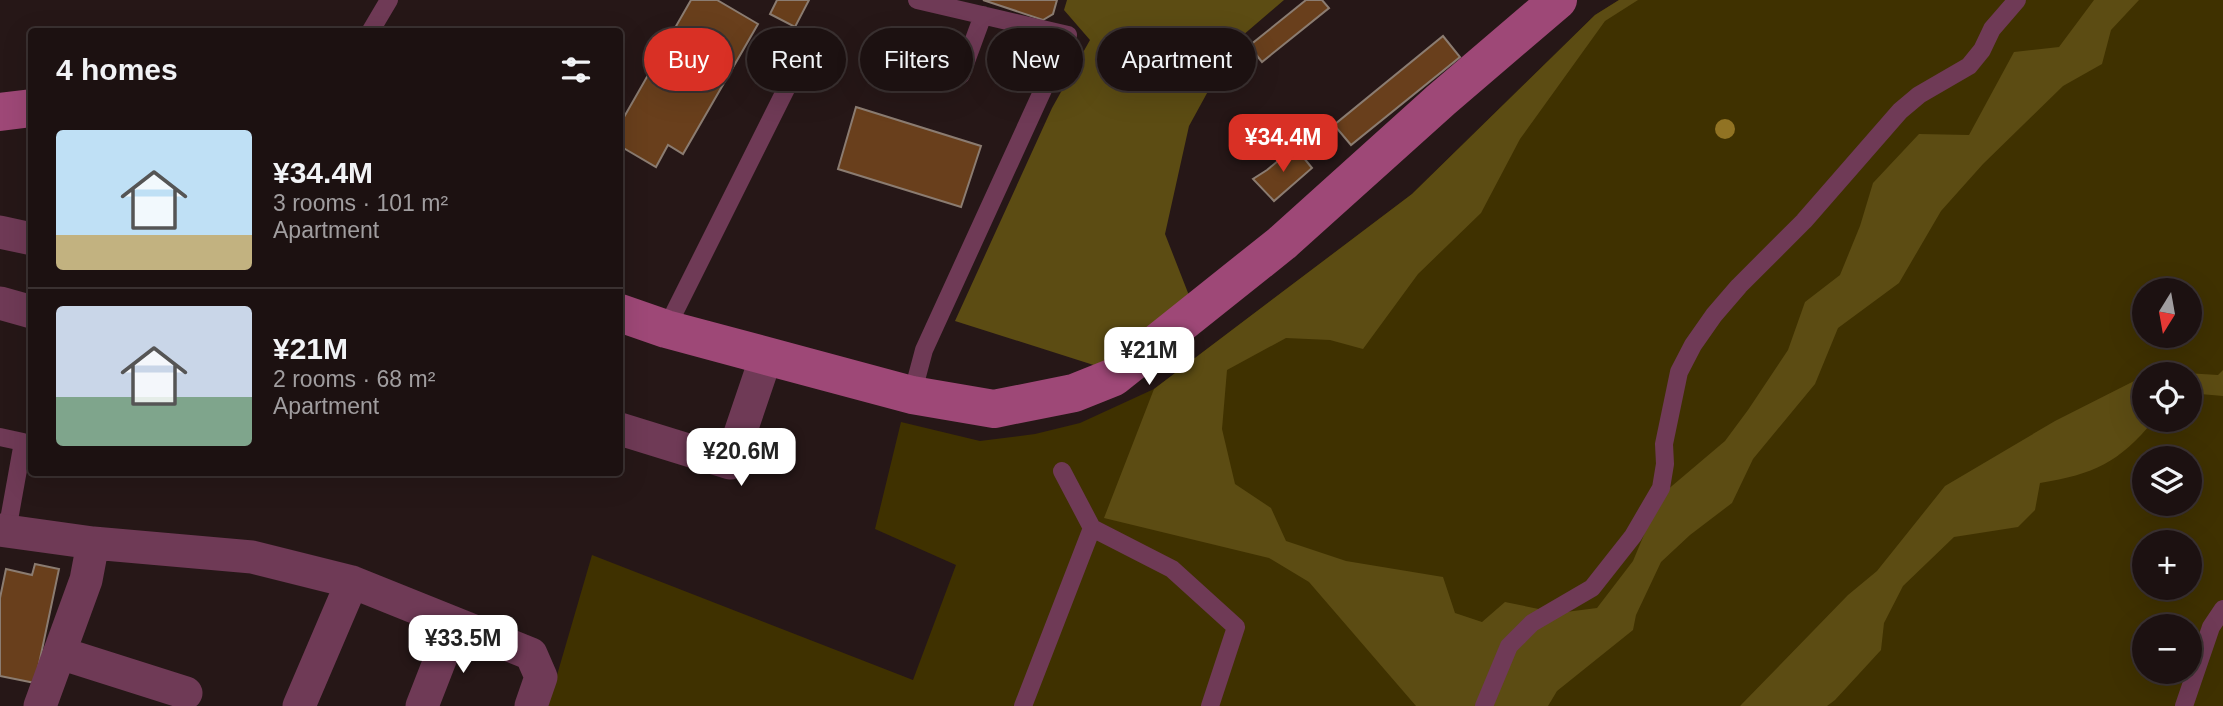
<!DOCTYPE html>
<html lang="en">
<head>
<meta charset="utf-8">
<style>
	:root { --surface:#1c1111; --page:#291f1f; --text:#f1f3f6; --muted:#a09d9f; --line:#3a3131; --accent:#d93025 }
	body { margin:0; font-family:Helvetica,sans-serif; background:var(--page); color:var(--text); height:100vh; display:flex; flex-direction:column; font-size:26px; white-space:nowrap }
	* { box-sizing:border-box; margin:0 }
	p { font-size:23px; color:var(--muted) }
	.icon { flex:none; width:38px; height:38px; fill:none; stroke:currentColor; stroke-width:2; stroke-linecap:round; stroke-linejoin:round }
	.map { position:relative; flex:1; overflow:hidden }
	.drawer { position:absolute; left:28px; top:28px; width:595px; height:448px; display:flex; flex-direction:column; background:var(--surface); border-radius:7px; box-shadow:0 7px 28px #0002,0 0 0 2px var(--line) }
	.drawer>* { flex:none }
	.hud { position:absolute; left:644px; top:28px; width:665px; height:63px; display:flex; gap:14px }
	.needle { width:46px; rotate:191deg }
	.fabs { position:absolute; left:2132px; top:278px; display:grid; gap:14px }
	.fabs a { display:grid; place-items:center; width:70px; height:70px; border-radius:50%; background:var(--surface); box-shadow:0 7px 28px #0002,0 0 0 2px var(--line); font-size:35px }
	.price { position:absolute; translate:-50% -60px; padding:0 16px; border-radius:14px; background:#fff; color:#222; font-size:23px; line-height:46px; filter:drop-shadow(0 2px 4px #0008) }
	.price::after { content:''; position:absolute; left:50%; top:42px; width:21px; height:16px; margin-left:-10px; background:inherit; clip-path:polygon(0 0,100% 0,50% 100%) }
	.price.on { background:var(--accent); color:#fff }
	ul { padding:0; list-style:none }
	li { display:flex; align-items:center; gap:21px; height:175px; padding:0 28px }
	li+li { border-top:2px solid var(--line) }
	li span { display:grid; place-items:center; flex:none; width:196px; height:140px; border-radius:7px; color:#555 }
	li>.icon { margin-inline-start:auto }
	span .icon { width:84px; height:84px; fill:#fffc; stroke-width:1 }
	li b { font-size:30px }
	h2 { display:flex; justify-content:space-between; align-items:center; height:84px; padding:0 28px; font-size:30px }
	.tag { padding:0 24px; border-radius:32px; background:var(--surface); box-shadow:0 7px 28px #0002,0 0 0 2px var(--line); font-size:24px; line-height:63px }
	.tag.on { background:var(--accent); color:#fff }
	.map>svg:first-child { display:block }
</style>
</head>
<body>
<div class="map">
<svg width="2223" height="706" viewBox="0 0 2223 706">
	<rect width="100%" height="100%" fill="#261717"/>
	<!-- green -->
	<path fill="#3f3100" fill-rule="evenodd" d="M1619,0H2223V706H548L592,555L913,680L956,565L875,529L901,422L980,441L1035,434L1080,423L1154,389L1412,194L1595,15ZM2144,290H2189V336H2144ZM2144,374H2189V420H2144ZM2144,458H2189V504H2144ZM2144,542H2189V588H2144ZM2144,626H2189V672H2144Z"/>
	<!-- forest -->
	<path fill="#5c4c13" d="M1067,0H1284L1235,42L1189,126L1165,234L1190,298L1103,368L955,321L1052,108L1090,40L1064,10Z
		M1619,0H1638L1605,21L1520,139L1481,213L1418,274L1363,349L1330,340L1286,338L1227,370L1222,429L1235,484L1271,508L1286,541L1346,561L1443,577L1455,613L1482,622L1505,602L1558,613L1597,608L1633,561L1651,518L1666,491L1725,441L1748,410L1788,350L1805,302L1840,275L1860,226L1873,183L1919,134L1969,135L2014,52L2059,47L2094,0H2139L2111,30L2102,64L2063,86L1983,164L1941,211L1899,283L1838,328L1815,384L1753,459L1732,503L1690,535L1661,562L1636,615L1633,630L1557,691L1548,706H1416L1309,582L1269,558L1104,518L1154,389L1412,194L1595,15Z
		M2223,370V396L2189,393V374H2146L2153,371L2218,375Z
		M2144,376V420H2154C2119,463 2094,474 2040,483L2035,510L2018,527L1954,537L1903,586L1884,623L1881,650L1835,700L1827,706H1740L1848,595L1877,571L1945,486L2055,421Z"/>
	<!-- building -->
	<path fill="#693f1c" stroke="#8b7c71" stroke-width="2" d="M691,0H717L758,24L683,154L668,145L656,167L620,146V124Z
		M777,0H809L795,27L770,14Z
		M983,0H1057L1053,14L1043,20Z
		M1306,0H1322L1329,8L1262,62L1249,46Z
		M1443,36L1460,57L1351,145L1334,125Z
		M856,107L981,146L961,207L838,169Z
		M1295,147L1312,168L1274,201L1253,179L1267,170Z
		M35,564L59,569L35,683L0,676V598L6,569L32,575Z"/>
	<g fill="none" stroke-linecap="round" stroke-linejoin="round">
		<!-- lane -->
		<path stroke="#6f3a56" stroke-width="18" d="M370,32L389,0
			M961,75L983,15
			M666,329L805,51
			M912,395L924,350L1068,35L917,0
			M0,437L23,442L7,531
			M1062,471L1092,528L1172,569L1236,627L1210,706
			M1023,706L1092,528
			M1484,706L1509,646L1532,623L1592,588L1633,536L1661,488L1665,464L1664,444L1679,372L1693,345L1714,315L1739,286L1804,221L1900,111L1919,95L1969,66L1982,50L1992,29L2017,0
			M2184,706L2211,627L2223,609"/>
		<!-- street -->
		<path stroke="#6f3a56" stroke-width="33" d="M0,232L32,239
			M0,303L32,312
			M620,429L730,463L766,357
			M0,530L93,543L252,557L352,582L531,654L541,677L531,706
			M60,653L186,693
			M40,706L86,580L93,543
			M299,706L352,582
			M422,706L454,624"/>
		<!-- secondary -->
		<path stroke="#9e4877" stroke-width="38" d="M0,112L32,108
			M620,313L666,329L912,395L994,409L1074,393L1114,377L1282,243L1441,100L1558,0"/>
	</g>
	<!-- trees -->
	<circle fill="#917323" cx="1725" cy="129" r="10"/>
</svg>
<div class="fabs">
<a><svg class="needle" viewBox="-14 -14 28 28"><path d="M0-13l5 13h-10z" fill="#e53935"/><path d="M0 13l5-13h-10z" fill="#a09d9f"/></svg></a>
<a><svg class="icon" aria-label="locate" viewBox="0 0 24 24"><circle cx="12" cy="12" r="6"/><path d="M12 2v4M12 18v4M2 12h4M18 12h4"/></svg></a>
<a><svg class="icon" aria-label="layers" viewBox="0 0 24 24"><path d="M12 4l9 5-9 5-9-5zM3 14l9 5 9-5"/></svg></a>
<a>+</a>
<a>−</a>
</div>
<b class="price on" style="left:1283px;top:174px">¥34.4M</b>
<b class="price" style="left:1149px;top:387px">¥21M</b>
<b class="price" style="left:741px;top:488px">¥20.6M</b>
<b class="price" style="left:463px;top:675px">¥33.5M</b>
<div class="hud">
<a class="tag on">Buy</a>
<a class="tag">Rent</a>
<a class="tag">Filters</a>
<a class="tag">New</a>
<a class="tag">Apartment</a>
</div>
<section class="drawer">
<h2>4 homes<svg class="icon" aria-label="filters" viewBox="0 0 24 24"><path d="M4 7h16M4 17h16"/><circle cx="9" cy="7" r="2"/><circle cx="15" cy="17" r="2"/></svg></h2>
<ul>
<li><span style="background:linear-gradient(#bfe0f5 75%,#c2b280 0)"><svg class="icon" aria-label="home" viewBox="0 0 24 24"><path d="M3 11l9-7 9 7M6 9v11h12V9"/></svg></span><div><b>¥34.4M</b><p>3 rooms · 101 m²</p><p>Apartment</p></div></li>
<li><span style="background:linear-gradient(#c9d6e8 65%,#7fa58c 0)"><svg class="icon" aria-label="home" viewBox="0 0 24 24"><path d="M3 11l9-7 9 7M6 9v11h12V9"/></svg></span><div><b>¥21M</b><p>2 rooms · 68 m²</p><p>Apartment</p></div></li>
</ul>
</section>
</div>
</body>
</html>
